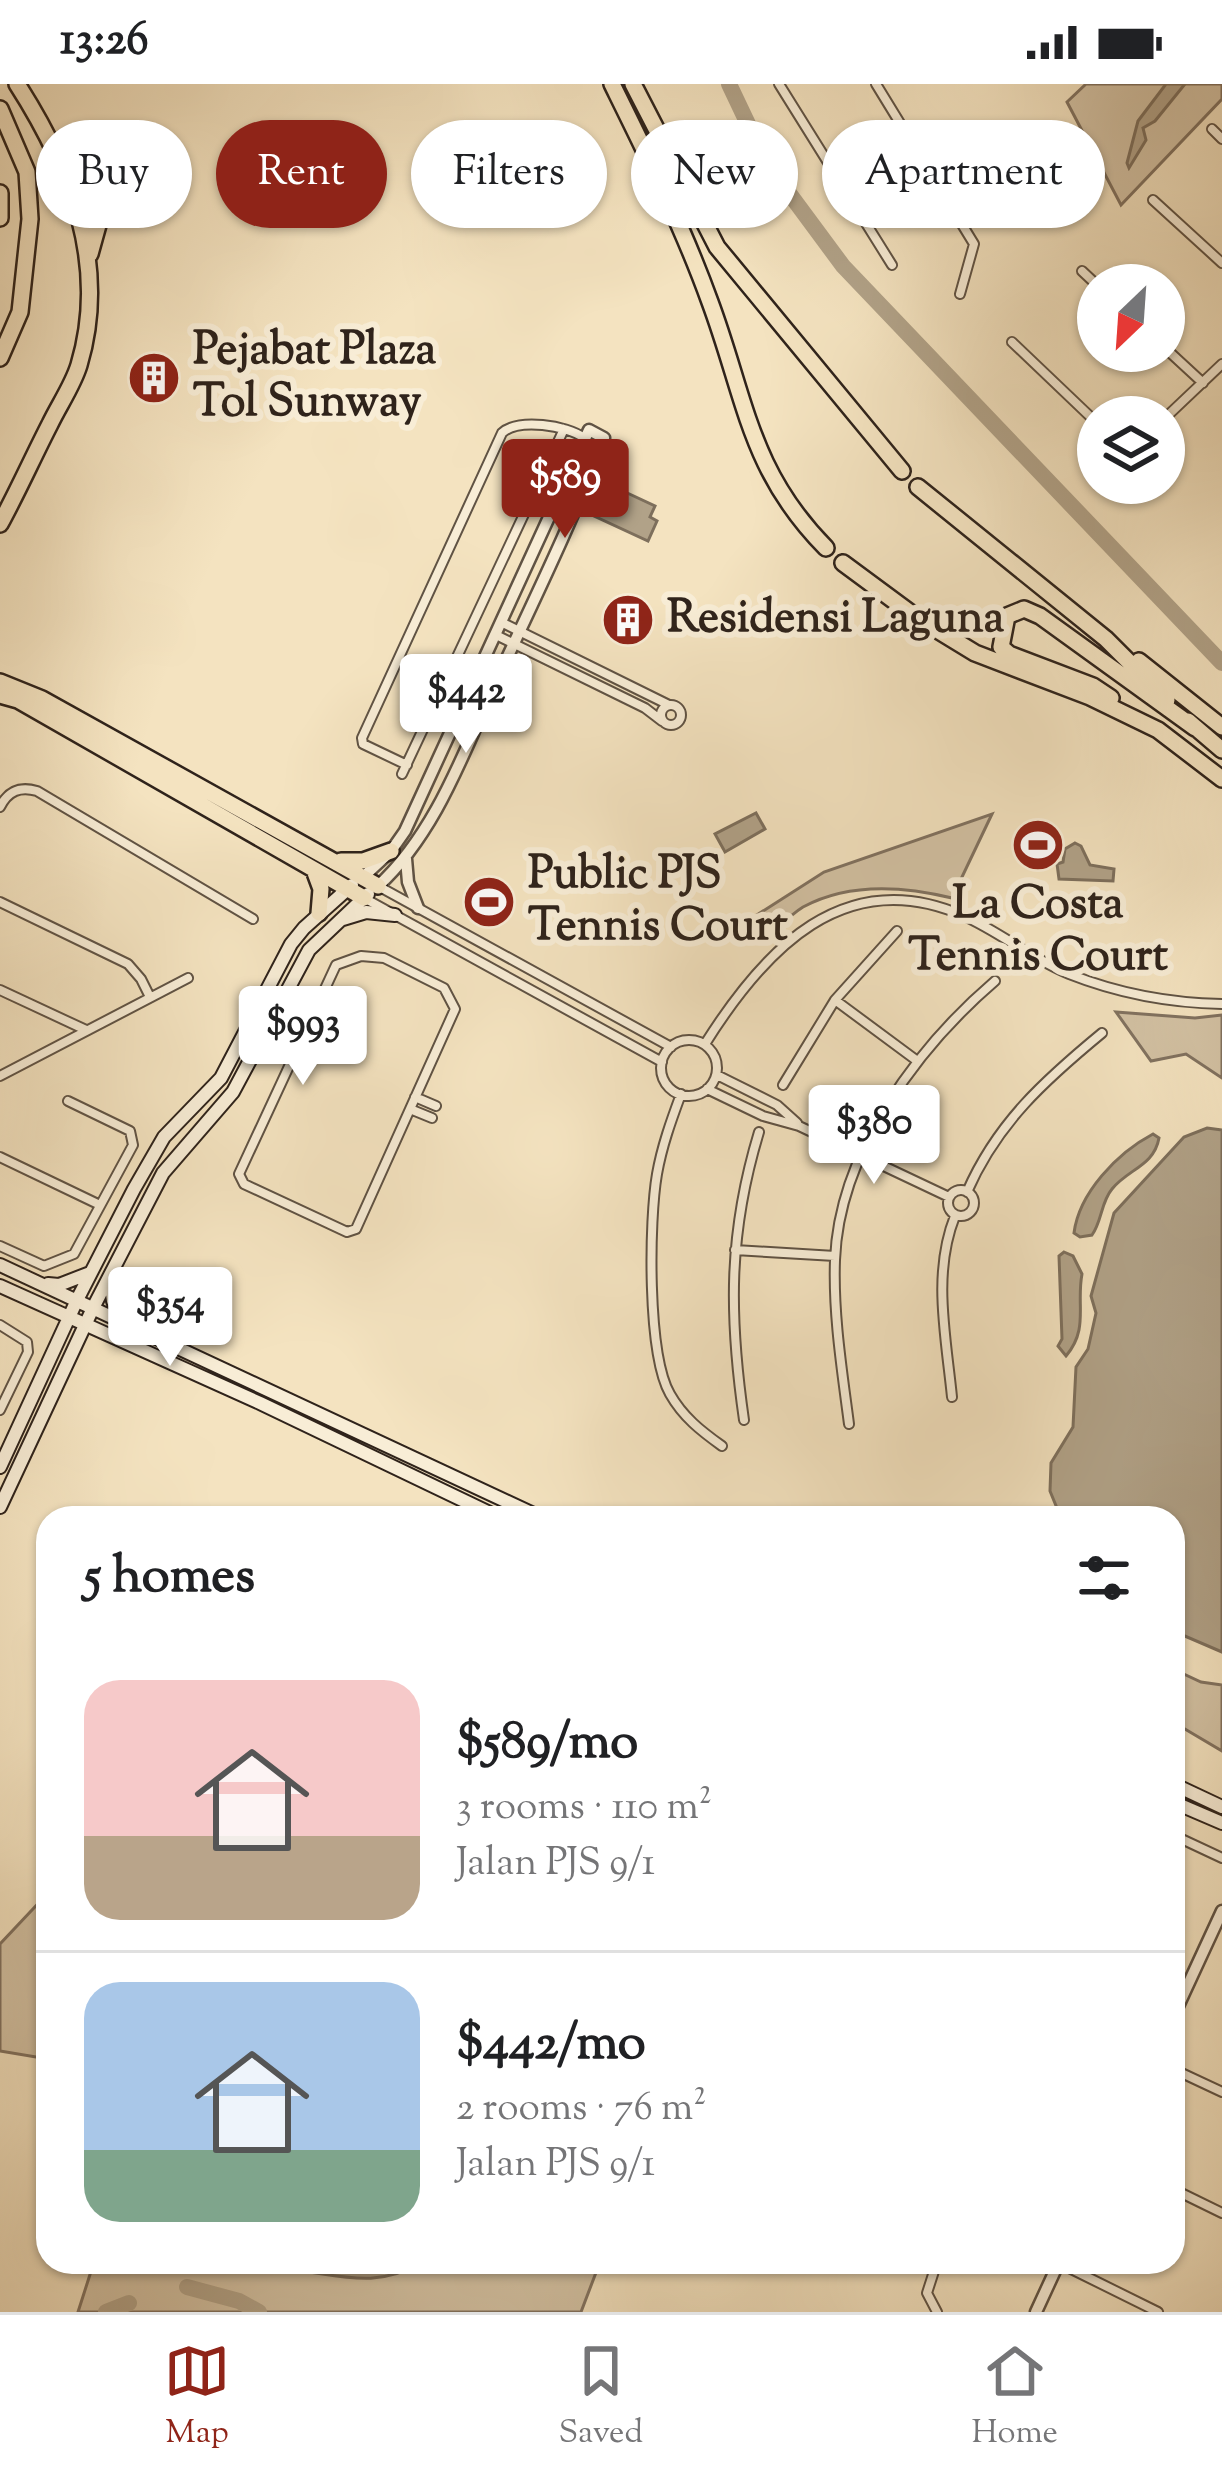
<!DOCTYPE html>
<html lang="en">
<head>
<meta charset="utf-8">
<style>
	:root { --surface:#fff; --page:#f6f6f6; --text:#202124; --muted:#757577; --line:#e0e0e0; --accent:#8f2418 }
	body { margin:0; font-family:"Sorts Mill Goudy",serif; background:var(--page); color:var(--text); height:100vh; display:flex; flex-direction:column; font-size:45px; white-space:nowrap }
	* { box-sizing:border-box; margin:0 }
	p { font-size:39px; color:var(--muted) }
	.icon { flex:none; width:66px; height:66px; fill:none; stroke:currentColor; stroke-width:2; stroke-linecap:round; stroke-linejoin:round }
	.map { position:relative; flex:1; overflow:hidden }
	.details { position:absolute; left:36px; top:1422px; width:1149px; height:768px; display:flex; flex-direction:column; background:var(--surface); border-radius:36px; box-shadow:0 3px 9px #0004 }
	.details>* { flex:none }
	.hud { position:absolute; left:36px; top:36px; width:1152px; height:108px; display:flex; gap:24px }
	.needle { width:78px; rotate:205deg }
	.tools { position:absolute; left:1077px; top:180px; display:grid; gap:24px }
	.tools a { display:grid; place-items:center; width:108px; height:108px; border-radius:50%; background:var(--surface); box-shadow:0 3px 9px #0004; font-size:60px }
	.price { position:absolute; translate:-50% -102px; padding:0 27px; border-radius:12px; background:#fff; color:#222; font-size:39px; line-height:78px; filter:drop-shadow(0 3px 6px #0008) }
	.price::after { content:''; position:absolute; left:50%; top:72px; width:36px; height:27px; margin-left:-18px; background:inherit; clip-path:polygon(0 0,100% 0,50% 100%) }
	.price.current { background:var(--accent); color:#fff }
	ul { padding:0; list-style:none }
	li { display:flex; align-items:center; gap:36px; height:300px; padding:0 48px }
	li+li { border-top:3px solid var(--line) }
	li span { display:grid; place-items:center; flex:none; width:336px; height:240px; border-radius:36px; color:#555 }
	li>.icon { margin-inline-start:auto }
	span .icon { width:144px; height:144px; fill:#fffc; stroke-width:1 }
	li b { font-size:51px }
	h2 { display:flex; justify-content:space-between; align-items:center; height:144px; padding:0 48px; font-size:51px }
	.chip { padding:0 42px; border-radius:54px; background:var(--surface); box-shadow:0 3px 9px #0004; font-size:42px; line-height:108px }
	.chip.current { background:var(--accent); color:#fff }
	.status { display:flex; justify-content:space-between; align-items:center; height:84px; padding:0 60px; background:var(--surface); direction:ltr }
	.status svg { height:33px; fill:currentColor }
	.tabs { display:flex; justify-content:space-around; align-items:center; height:168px; border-top:3px solid var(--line); background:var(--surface); font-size:33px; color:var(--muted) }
	.tabs a { display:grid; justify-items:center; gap:6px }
	.tabs .current { color:var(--accent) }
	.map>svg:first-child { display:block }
</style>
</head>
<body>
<div class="status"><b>13:26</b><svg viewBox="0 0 49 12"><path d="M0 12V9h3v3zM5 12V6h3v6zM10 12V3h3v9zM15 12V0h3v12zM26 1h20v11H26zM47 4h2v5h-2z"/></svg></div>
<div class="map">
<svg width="1222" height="2228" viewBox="0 0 1222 2228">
	<rect width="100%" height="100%" fill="#f4e3c0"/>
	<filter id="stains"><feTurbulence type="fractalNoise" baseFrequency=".00167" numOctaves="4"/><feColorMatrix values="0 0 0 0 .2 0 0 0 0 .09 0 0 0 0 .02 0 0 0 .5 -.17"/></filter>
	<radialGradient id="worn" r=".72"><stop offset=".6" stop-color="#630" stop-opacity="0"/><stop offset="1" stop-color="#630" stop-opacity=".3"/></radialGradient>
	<!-- green -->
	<path fill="#d3c2a4" stroke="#817260" stroke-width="3" d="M1086,0H1222V15L1121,121L1067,18Z
		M992,730L952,814C903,802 849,798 803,823C790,831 778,844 767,854L749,836L824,788Z
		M1059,749V771L1018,772L1017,750Z
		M488,794L510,805L490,842L468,830Z
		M1116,928L1195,934L1222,931V994L1186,970L1151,977Z
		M1173,1585L1201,1598L1222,1601V1667L1173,1638Z
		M48,1809V1975L0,1967V1860Z
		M94,2178H600L581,2228H78Z"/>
	<!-- water -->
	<path fill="#b1a288" stroke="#7d6f5c" stroke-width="3" d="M1166,0H1185L1155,37L1143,44L1146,56L1129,84L1127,79L1138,37Z
		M608,400L655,422L650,433L657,437L648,457L594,432Z
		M756,729L765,745L725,768L715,750Z
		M1075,759L1081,762L1090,781L1114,785L1113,797L1059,795L1057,780L1063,778L1065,765Z
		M1207,1044L1222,1046V1568L1173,1547V1434H1061L1050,1407L1051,1379L1073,1343L1076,1283L1088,1265L1096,1229L1091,1212L1114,1129L1184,1053Z
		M1153,1050L1159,1054C1154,1082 1128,1085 1112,1105C1101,1118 1102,1137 1092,1151L1080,1153L1074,1149C1079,1109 1117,1069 1153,1050Z
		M1064,1168L1073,1172L1082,1190C1076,1221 1089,1245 1066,1272L1058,1262L1062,1255L1059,1172Z
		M284,2178H422C373,2208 333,2188 282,2185Z"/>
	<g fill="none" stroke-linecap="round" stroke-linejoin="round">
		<!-- river -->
		<path stroke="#b1a288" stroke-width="16" d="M729,0L766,78L843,182L1222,579
			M187,2203L239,2217L259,2228
			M106,2228L129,2219"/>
		<!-- minor casing -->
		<g stroke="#605344" stroke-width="12">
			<path id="minor" d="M779,0L892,181
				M876,0L974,160L960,210
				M1212,45L1222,55
				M1153,116L1222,179
				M1082,187L1098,202
				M1012,258L1098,340
				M1164,263L1203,299
				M1164,335L1222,280
				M501,538L669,621
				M496,551L645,624L662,637
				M661 631a10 10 0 1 1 20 0a10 10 0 1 1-20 0Z
				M407,681L363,660L362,654L502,349C518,334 567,341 584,354
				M402,690L564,345
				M0,723C8,707 20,702 37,707L253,835
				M378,802L671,963
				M364,814L662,978
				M0,818L128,880L141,895L150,913
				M361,872L384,874L444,904L455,925L356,1145L347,1148L244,1100L239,1090L336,881Z
				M0,906L86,946
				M835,916L916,976
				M661 984a28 28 0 1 1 56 0a28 28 0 1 1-56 0Z
				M705,960C764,866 844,779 964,832C1000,848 1032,875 1069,890C1117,909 1171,919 1222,920
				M717,991L777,1021L797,1039
				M0,992L188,894
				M783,1001L835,916L897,847
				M707,1005L763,1032L799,1042L949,1113
				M681,1010C671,1037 662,1062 657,1090C649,1136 647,1270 670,1310C683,1333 701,1347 722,1362
				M415,1013L436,1022
				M410,1025L432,1034
				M0,1073L100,1121
				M948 1119a13 13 0 1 1 26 0a13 13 0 1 1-26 0Z
				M967,1108C997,1039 1045,996 1102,949
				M0,1162L44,1182L74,1170L133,1061L130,1047L68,1017
				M735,1166L835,1172
				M0,1241L27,1258L28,1268L0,1326
				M952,1313C946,1252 932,1190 955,1132
				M744,1336C729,1232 728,1150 759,1048
				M849,1340C842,1286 833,1230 835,1176C839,1068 918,963 995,897
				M1173,1751L1222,1774
				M1173,1985L1222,2008
				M1173,2105L1222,2129
				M937,2178L927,2209L937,2228
				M1059,2179L1158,2228"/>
		</g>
		<!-- tertiary casing -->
		<g stroke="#605344" stroke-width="15">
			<path id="tertiary" d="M406,775L408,798L418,824
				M363,793L391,767L405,747L589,346L604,354C572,439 532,520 494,602C463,670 435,750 378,802
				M1173,1933L1222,1827
				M1036,2228L1059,2178"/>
		</g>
		<!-- secondary casing -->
		<g stroke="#2f231b" stroke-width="16">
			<path id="secondary" d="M343,835L366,828L395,831
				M0,1181L542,1434
				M110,1193L113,1217L121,1236
				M48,1200L59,1201L90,1189
				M0,1202L260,1319L500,1434
				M0,1383L77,1216L134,1105L164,1053L221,994L291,860L304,844L352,801
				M0,1423L93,1224L163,1089L233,1008L309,866L368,810
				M1173,1700L1222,1723
				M1173,1718L1222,1739"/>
		</g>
		<!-- motorway casing -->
		<g stroke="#2f231b" stroke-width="20">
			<path id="motorway" d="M612,0C647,71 683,143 710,218C746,315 749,386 826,464
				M633,0L717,163L902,387
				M0,25L27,88L30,135L20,228L0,274
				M0,109V134
				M90,170L113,87
				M918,403L1106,555L1167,616
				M0,440C18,407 33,373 50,340C59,321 73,301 79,281C109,181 71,84 17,0
				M843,479L916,533L975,569L1090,613L1158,646L1222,695
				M1139,577L1222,643
				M0,598L42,615L378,802
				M0,611L18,616L364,814
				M1111,614L1093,602L1009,570L1001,563L1007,532L1024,525L1040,532L1195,644
				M1188,637L1222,666
				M341,777H363L391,767
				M314,786L321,805L319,829"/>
		</g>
		<!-- minor -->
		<use href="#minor" stroke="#f8edd6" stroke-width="8"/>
		<!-- tertiary -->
		<use href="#tertiary" stroke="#f8edd6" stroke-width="10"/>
		<!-- secondary -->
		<use href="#secondary" stroke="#f8edd6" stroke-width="12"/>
		<!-- motorway -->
		<use href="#motorway" stroke="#f4e3c0" stroke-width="15"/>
	</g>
	<!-- icons -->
	<defs>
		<g id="building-disc" transform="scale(2.7)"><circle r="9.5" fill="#8f2418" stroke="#f8edd6"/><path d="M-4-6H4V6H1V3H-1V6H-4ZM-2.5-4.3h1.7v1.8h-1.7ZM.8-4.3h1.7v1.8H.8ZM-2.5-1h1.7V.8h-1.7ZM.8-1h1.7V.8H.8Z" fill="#fff"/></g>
		<g id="stadium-disc" transform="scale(2.7)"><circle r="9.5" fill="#8f2418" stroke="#f8edd6"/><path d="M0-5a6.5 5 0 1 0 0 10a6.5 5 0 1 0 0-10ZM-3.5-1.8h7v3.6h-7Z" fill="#fff"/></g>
	</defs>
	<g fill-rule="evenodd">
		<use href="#building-disc" x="154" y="294"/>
		<use href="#building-disc" x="628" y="536"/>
		<use href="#stadium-disc" x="1038" y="761"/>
		<use href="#stadium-disc" x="489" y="818"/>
	</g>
	<g text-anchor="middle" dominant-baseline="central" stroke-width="12" stroke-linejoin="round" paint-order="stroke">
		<!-- poi labels -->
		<g font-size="45" font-weight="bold" fill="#2f231b" stroke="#f8edd6" text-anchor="start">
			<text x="193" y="268">Pejabat Plaza<tspan x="193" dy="52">Tol Sunway</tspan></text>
			<text x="667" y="536">Residensi Laguna</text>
			<text x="528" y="792">Public PJS<tspan x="528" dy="52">Tennis Court</tspan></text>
			<text x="1038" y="822" text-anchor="middle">La Costa<tspan x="1038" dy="52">Tennis Court</tspan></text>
		</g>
	</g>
	<rect width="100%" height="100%" filter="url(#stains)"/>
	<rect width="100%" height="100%" fill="url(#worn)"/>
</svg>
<div class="tools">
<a><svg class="needle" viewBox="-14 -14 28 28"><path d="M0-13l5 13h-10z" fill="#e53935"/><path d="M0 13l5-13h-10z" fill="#757577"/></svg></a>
<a><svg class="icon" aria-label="layers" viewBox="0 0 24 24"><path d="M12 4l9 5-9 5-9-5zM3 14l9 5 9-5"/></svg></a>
</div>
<b class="price current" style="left:565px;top:457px">$589</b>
<b class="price" style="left:466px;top:672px">$442</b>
<b class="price" style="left:303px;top:1004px">$993</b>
<b class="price" style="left:874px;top:1103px">$380</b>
<b class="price" style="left:170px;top:1285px">$354</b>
<div class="hud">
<a class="chip">Buy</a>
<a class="chip current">Rent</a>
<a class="chip">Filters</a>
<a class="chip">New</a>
<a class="chip">Apartment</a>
</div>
<section class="details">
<h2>5 homes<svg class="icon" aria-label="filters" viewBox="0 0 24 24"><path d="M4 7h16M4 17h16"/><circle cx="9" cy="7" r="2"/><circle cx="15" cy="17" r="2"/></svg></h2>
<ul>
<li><span style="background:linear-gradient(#f6c9c9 65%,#b9a48a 0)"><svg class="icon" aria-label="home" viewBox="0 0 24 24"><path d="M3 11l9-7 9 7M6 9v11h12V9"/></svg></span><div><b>$589/mo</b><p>3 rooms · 110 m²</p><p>Jalan PJS 9/1</p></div></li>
<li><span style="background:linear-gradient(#a9c7e8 70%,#7fa58c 0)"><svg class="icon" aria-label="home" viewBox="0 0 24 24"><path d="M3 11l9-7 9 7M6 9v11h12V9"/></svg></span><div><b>$442/mo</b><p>2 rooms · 76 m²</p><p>Jalan PJS 9/1</p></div></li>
</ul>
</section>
</div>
<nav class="tabs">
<a class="current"><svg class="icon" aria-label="map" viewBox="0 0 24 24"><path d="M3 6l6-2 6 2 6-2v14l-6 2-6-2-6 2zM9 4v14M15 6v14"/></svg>Map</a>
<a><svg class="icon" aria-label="saved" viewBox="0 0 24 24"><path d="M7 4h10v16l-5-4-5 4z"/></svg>Saved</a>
<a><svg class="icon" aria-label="home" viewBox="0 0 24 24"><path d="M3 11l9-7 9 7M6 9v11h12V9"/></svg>Home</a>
</nav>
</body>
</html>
